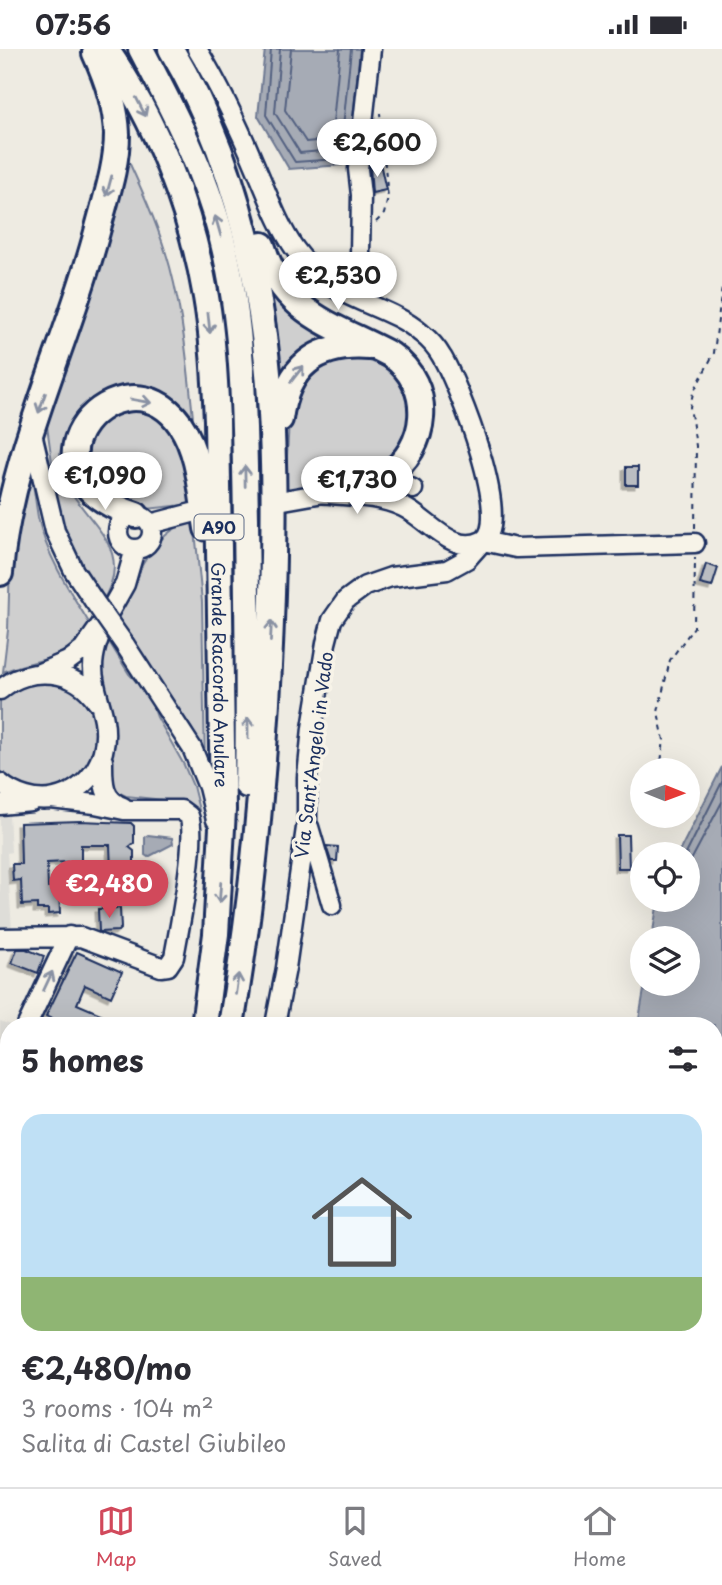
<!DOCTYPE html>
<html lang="en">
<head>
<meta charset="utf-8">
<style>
	:root { --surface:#fff; --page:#f2f2f3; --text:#2b2b33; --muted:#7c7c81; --line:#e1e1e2; --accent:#d1495b }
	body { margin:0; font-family:"Playpen Sans",sans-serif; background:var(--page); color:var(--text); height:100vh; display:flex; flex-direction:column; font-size:26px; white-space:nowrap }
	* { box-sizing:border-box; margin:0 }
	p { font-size:23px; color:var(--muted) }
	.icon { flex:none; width:38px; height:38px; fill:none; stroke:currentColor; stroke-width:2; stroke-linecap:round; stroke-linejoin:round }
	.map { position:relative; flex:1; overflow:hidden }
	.side { position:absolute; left:0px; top:968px; width:723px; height:471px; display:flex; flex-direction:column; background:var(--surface); border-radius:28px 28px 0 0; box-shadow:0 7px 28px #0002 }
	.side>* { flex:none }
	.needle { width:46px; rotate:91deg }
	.fabs { position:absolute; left:630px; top:709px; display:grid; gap:14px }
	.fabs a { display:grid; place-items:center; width:70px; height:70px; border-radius:50%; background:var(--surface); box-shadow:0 7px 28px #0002; font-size:35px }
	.price { position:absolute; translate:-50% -60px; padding:0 16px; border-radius:24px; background:#fff; color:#222; font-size:23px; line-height:46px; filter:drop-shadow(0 2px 4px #0008) }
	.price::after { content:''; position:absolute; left:50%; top:42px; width:21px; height:16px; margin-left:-10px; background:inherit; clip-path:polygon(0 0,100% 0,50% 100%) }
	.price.current { background:var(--accent); color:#fff }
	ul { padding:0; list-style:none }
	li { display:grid; align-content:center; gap:14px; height:371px; padding:0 21px }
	li span { display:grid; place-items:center; height:217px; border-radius:21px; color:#555 }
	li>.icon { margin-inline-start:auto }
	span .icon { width:126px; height:126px; fill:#fffc; stroke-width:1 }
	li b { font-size:30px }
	h2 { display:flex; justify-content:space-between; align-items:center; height:84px; padding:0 21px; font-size:30px }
	.status { display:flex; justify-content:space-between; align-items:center; height:49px; padding:0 35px; background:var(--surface); direction:ltr }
	.status svg { height:19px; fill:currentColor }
	.dock { display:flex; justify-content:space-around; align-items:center; height:98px; border-top:2px solid var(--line); background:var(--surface); font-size:19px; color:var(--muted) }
	.dock a { display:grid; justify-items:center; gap:4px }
	.dock .current { color:var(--accent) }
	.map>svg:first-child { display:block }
</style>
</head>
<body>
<div class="status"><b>07:56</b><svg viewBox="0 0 49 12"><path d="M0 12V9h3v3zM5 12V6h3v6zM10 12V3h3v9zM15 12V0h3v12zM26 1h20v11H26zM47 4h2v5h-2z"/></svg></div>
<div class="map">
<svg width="722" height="1438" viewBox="0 0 722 1438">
	<defs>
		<filter id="shadow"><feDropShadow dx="-3.5" dy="3.5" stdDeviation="0" flood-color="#0004"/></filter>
	</defs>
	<rect width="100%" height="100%" fill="#eeebe2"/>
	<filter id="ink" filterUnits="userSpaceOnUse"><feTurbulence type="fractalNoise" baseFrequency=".0143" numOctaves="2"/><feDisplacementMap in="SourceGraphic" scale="14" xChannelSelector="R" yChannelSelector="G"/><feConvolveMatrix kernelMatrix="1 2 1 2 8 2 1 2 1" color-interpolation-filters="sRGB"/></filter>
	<g filter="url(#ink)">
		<!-- built -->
		<path fill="#deddd8" d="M0,764L9,765L11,803L7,804L12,881H0Z
			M0,972L11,976H9V1001L0,1018Z"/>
		<!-- green -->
		<path fill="#cfcfcf" stroke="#757f96" stroke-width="2" d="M128,111C144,145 160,181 170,218C183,267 188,318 193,369C155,312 71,334 61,400C52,463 148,486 101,554L65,486L59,464L47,377L53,348Z
			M271,243C290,269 314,281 344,292L282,337L277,279Z
			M358,309C370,312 383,315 392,324C421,351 410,405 376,421C349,435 314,436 285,441L290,354L314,321L335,310Z
			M111,360L151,361L178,387L193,455L147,460L126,456L93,439L82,402Z
			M30,414C33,432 35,450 38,468C46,506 70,543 90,575C60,617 45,606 3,623L8,581L10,511Z
			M194,471L202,553L205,716L192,680L116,568C135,531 150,483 194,471Z
			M108,591L129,625L149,646L157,668L184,716L193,737L199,761L183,753L126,747C121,745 116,742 113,737C106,723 114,702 115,687C115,655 88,621 108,591Z
			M48,632C155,659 69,793 0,722V652L21,636Z"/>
		<!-- water -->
		<path fill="#a6abb5" stroke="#6e7992" stroke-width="2" d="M265,0H367L357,94L342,116L289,120L258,67Z
			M722,718V1438H656L653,1430H714V976H638L645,935L688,934V889H652L658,851L688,850V805H678Z
			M148,786L172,789L173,795L148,808L145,806V788Z"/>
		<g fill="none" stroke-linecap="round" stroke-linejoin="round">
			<!-- shore -->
			<path stroke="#536181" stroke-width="2" d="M271,0L266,66L295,113L337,110L351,91L360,0
				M280,0L275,64L300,104L332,101L342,88L351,0
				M291,0L285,61L306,93L326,91L332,85L340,0
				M686,805L722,733
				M688,817L722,753"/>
		</g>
		<!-- building -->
		<path fill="#babdc2" stroke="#1b2f5e" stroke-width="2" filter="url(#shadow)" d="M380,114L386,141L372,144L370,117Z
			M626,418H638V436H626Z
			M706,515L718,519L712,538L700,535Z
			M80,772L131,774L134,777V794L129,798L134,802V820L130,822H111L110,796H81V820H72L67,813L47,814L48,838L59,837L60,864L48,865V860H37V855L22,856L21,831L13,832L12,815H21L20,774Z
			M617,786H628L629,819H618Z
			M326,797L338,798L337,812H331Z
			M83,822H106L107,844L85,846Z
			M120,859L121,879L118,882L99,883L98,860Z
			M17,900H26L44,907L38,924L12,914Z
			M77,903L122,923L111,948L85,936L77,955L110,969L107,976H66L46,967Z"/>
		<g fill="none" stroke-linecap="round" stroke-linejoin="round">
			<!-- minor casing -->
			<g stroke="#1b2f5e" stroke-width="23">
				<path id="minor" d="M197,0C220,38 239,78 256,119C268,146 278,176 295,200C307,216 320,231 337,240C364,256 397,263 421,284C430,291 437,299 442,308C457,333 515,476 482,492C453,507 427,469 403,458C377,446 348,447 320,444
					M355,249L360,206L361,146L358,120L371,0
					M32,384L55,482L74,522L94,552
					M284,451L357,438L386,427L413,440
					M118 483a17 17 0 1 1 34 0a17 17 0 1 1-34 0Z
					M150,475L192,464
					M125,596L192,699L208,738L216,771
					M37,625L68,612L83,601L107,567L125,535L135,500
					M0,641C29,615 77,620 97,653
					M103,712C103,732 102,750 123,758
					M0,734C14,746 37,754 55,749C91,740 110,708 104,671C101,654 93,637 93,619C93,601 101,584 107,567
					M0,756L31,753
					M309,778L332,856
					M0,889L81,888L161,918L168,917L174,908C179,880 198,789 189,767L181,761H124L95,755L51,750
					M27,976L69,887
					M275,976L286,919L307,772V728L312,679L326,594L332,571L346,551L365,537L391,528L447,521L467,510L483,492L516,499L695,494
					M0,1035L9,1017
					M0,1180L9,1184
					M0,1257L9,1234
					M117,1434L119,1430"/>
			</g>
			<!-- highway casing -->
			<g stroke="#1b2f5e" stroke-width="30">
				<g id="highway">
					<path id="s1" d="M106,0C157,73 191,160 206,248C213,288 215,330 217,371L223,761L216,885L204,976"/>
					<path d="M141,0C173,61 205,122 222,190C245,281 244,376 246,470C247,558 249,647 247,736"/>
					<path d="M171,0C279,182 279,392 270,597C264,725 253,851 231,976"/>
					<path d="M262,196C283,266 333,275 391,306C435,337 429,399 386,427"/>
					<path d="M280,370C287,318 316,294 369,298"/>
					<path d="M136,466C1,422 123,295 180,375C200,404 201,446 207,479"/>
					<path d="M0,524C10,406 67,297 97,183C105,151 117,118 117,85C116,56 107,30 95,4"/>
					<path d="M0,1409L9,1397"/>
					<path d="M5,1438L10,1430"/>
					<path d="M34,1438L39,1430"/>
					<path d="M57,1438L61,1430"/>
				</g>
			</g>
			<!-- path -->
			<path stroke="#1b2f5e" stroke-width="2" stroke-dasharray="5 5" stroke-linecap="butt" d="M376,173L384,165L388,149L380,64
				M695,479L696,397L690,358L693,344L714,304L722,238
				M660,721L664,691L658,663L670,611L694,578L695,509"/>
			<!-- minor -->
			<use href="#minor" stroke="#f7f3e8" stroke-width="18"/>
			<!-- highway -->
			<use href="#highway" stroke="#f7f3e8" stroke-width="24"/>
			<!-- minor-bridge casing -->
			<g stroke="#1b2f5e" stroke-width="23" stroke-linecap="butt">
				<path id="minor-bridge" d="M94,552L125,596"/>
			</g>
			<!-- minor-bridge -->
			<use href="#minor-bridge" stroke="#f7f3e8" stroke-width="18"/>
		</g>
		<!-- one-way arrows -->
		<defs><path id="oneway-shaft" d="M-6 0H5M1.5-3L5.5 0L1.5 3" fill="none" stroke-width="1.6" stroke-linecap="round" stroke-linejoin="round" transform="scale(1.75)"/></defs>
		<g stroke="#8991a3">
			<use href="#oneway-shaft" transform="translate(141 58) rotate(63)"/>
			<use href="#oneway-shaft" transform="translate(109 137) rotate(105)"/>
			<use href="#oneway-shaft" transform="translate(218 177) rotate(-106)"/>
			<use href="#oneway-shaft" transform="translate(209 274) rotate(84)"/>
			<use href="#oneway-shaft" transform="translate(297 325) rotate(-52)"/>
			<use href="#oneway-shaft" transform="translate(141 352) rotate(10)"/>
			<use href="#oneway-shaft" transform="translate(42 354) rotate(109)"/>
			<use href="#oneway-shaft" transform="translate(245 427) rotate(-91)"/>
			<use href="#oneway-shaft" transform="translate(271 582) rotate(-87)"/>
			<use href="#oneway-shaft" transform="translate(248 679) rotate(-90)"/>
			<use href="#oneway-shaft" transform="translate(220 844) rotate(94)"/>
			<use href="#oneway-shaft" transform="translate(48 932) rotate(-65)"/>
			<use href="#oneway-shaft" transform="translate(237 935) rotate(-82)"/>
		</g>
	</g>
	<g text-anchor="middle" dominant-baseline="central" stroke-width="7" stroke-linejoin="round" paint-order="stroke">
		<!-- shield labels -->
		<rect fill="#f7f3e8" stroke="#5d6a87" stroke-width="2" x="194.5" y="465.5" width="49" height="25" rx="5"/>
		<g font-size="16" font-weight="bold" fill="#1b2f5e">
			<text x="219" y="478">A90</text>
		</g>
		<!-- street labels -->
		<g font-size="18" fill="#1b2f5e" stroke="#f7f3e8">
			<text stroke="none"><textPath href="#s1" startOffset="648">Grande Raccordo Anulare</textPath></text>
			<text transform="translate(313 706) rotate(-83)">Via Sant'Angelo in Vado</text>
		</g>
	</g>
</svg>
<div class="fabs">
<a><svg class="needle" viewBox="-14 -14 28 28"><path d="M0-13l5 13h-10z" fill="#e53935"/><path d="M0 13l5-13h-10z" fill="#7c7c81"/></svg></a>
<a><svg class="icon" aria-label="locate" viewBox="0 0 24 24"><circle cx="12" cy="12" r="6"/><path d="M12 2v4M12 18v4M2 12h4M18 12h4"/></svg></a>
<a><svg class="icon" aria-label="layers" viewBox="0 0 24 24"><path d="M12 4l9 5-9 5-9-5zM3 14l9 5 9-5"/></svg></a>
</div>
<b class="price" style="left:377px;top:130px">€2,600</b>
<b class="price" style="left:338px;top:263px">€2,530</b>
<b class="price" style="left:105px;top:463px">€1,090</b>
<b class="price" style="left:357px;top:467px">€1,730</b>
<b class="price current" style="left:109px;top:871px">€2,480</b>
<section class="side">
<h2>5 homes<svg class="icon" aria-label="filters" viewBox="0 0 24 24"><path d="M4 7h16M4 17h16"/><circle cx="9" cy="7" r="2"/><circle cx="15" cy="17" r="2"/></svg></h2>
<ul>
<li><span style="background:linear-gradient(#bfe0f5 75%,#8fb573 0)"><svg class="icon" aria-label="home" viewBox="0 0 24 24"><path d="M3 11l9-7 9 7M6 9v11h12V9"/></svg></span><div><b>€2,480/mo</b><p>3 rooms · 104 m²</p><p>Salita di Castel Giubileo</p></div></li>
</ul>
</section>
</div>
<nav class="dock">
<a class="current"><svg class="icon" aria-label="map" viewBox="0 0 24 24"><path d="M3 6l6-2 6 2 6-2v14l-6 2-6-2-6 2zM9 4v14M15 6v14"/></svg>Map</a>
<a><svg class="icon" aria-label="saved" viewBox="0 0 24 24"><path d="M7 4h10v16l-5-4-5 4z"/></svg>Saved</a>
<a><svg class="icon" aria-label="home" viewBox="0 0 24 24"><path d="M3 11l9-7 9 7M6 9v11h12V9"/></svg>Home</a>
</nav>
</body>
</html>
